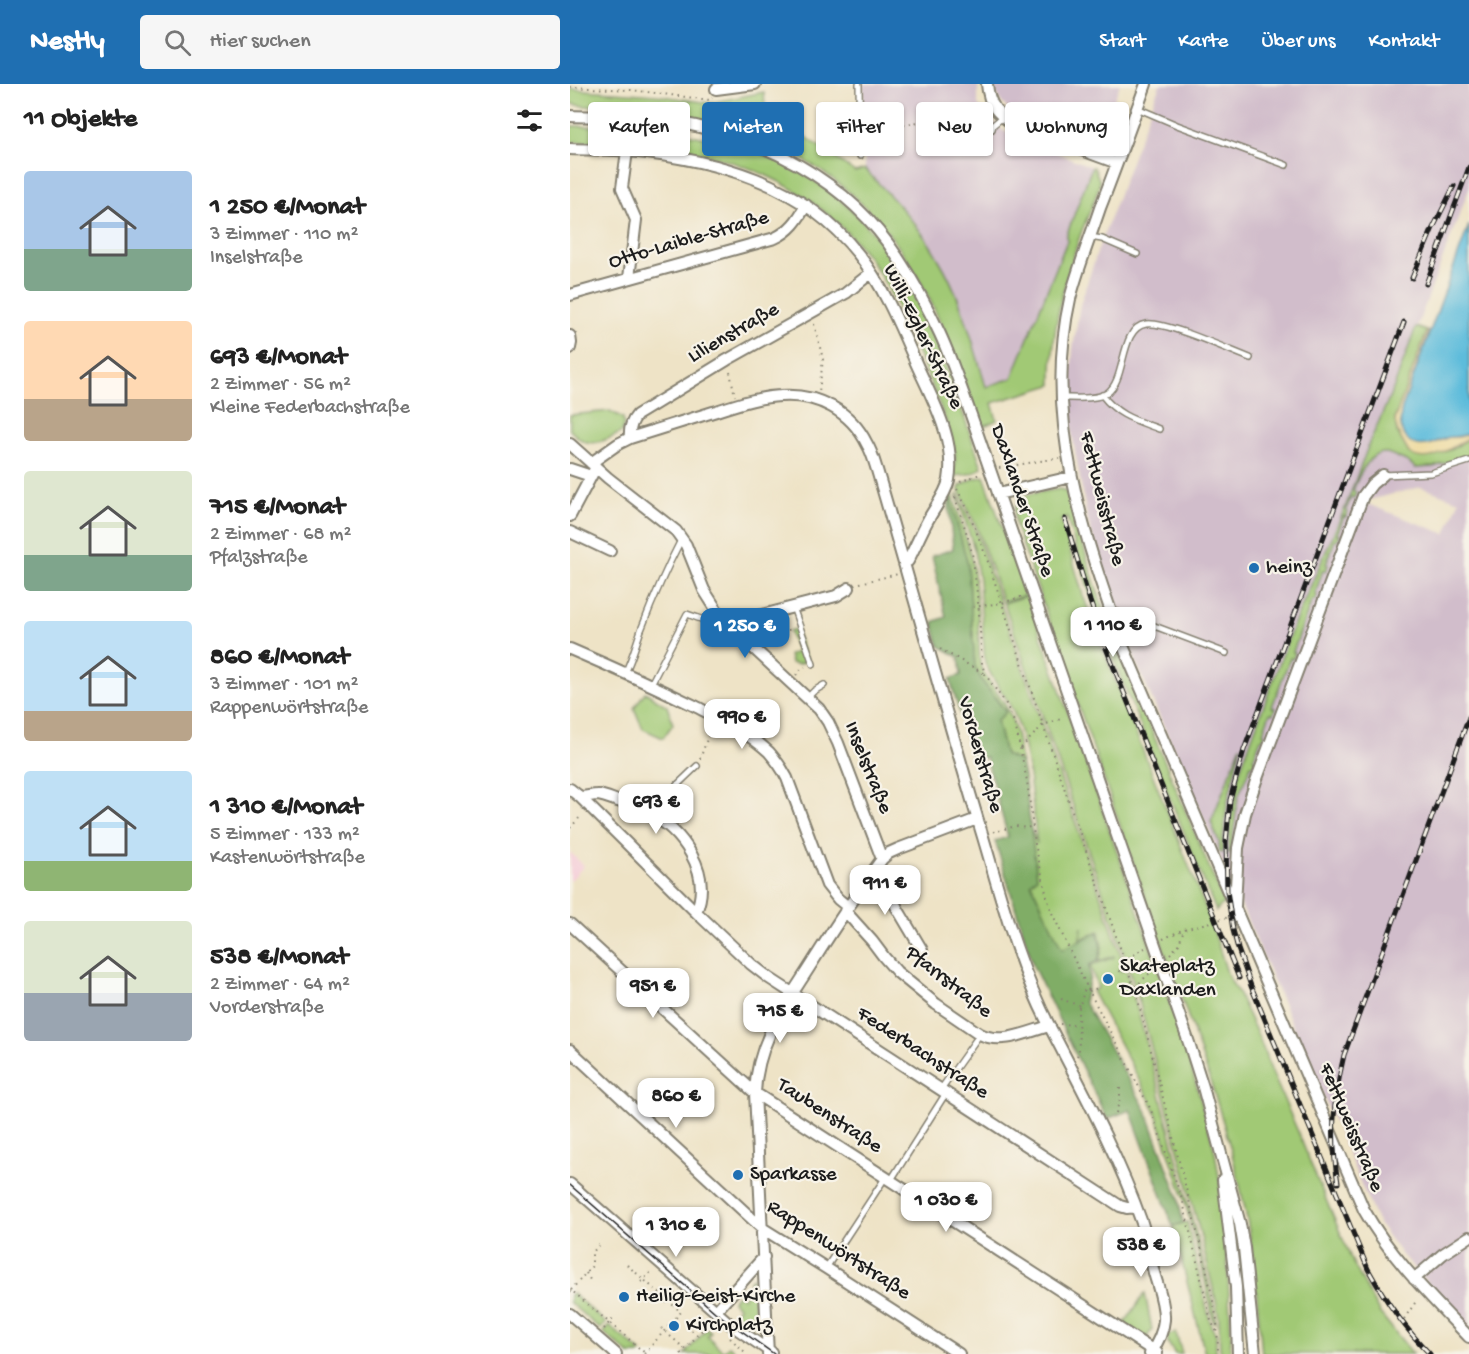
<!DOCTYPE html>
<html lang="de">
<head>
<meta charset="utf-8">
<style>
	:root { --surface:#fff; --page:#f6f6f6; --text:#222; --muted:#767676; --accent:#1f6fb2 }
	body { margin:0; font-family:"Gochi Hand",sans-serif; background:var(--page); color:var(--text); height:100vh; display:flex; flex-direction:column; font-size:22px; white-space:nowrap }
	* { box-sizing:border-box; margin:0 }
	p { font-size:20px; color:var(--muted) }
	.icon { flex:none; width:33px; height:33px; fill:none; stroke:currentColor; stroke-width:2; stroke-linecap:round; stroke-linejoin:round }
	.map { position:relative; flex:1; overflow:hidden }
	.drawer { display:flex; flex-direction:column; background:var(--surface); width:570px }
	.drawer>* { flex:none }
	.hud { position:absolute; left:18px; top:18px; width:570px; height:54px; display:flex; gap:12px }
	.price { position:absolute; translate:-50% -51px; padding:0 14px; border-radius:12px; background:#fff; color:#222; font-size:20px; line-height:39px; filter:drop-shadow(0 2px 3px #0008) }
	.price::after { content:''; position:absolute; left:50%; top:36px; width:18px; height:14px; margin-left:-9px; background:inherit; clip-path:polygon(0 0,100% 0,50% 100%) }
	.price.active { background:var(--accent); color:#fff }
	ul { padding:0; list-style:none }
	li { display:flex; align-items:center; gap:18px; height:150px; padding:0 24px }
	li span { display:grid; place-items:center; flex:none; width:168px; height:120px; border-radius:6px; color:#555 }
	li>.icon { margin-inline-start:auto }
	span .icon { width:72px; height:72px; fill:#fffc; stroke-width:1 }
	li b { font-size:26px }
	h2 { display:flex; justify-content:space-between; align-items:center; height:72px; padding:0 24px; font-size:26px }
	.tag { padding:0 21px; border-radius:6px; background:var(--surface); box-shadow:0 2px 4px #0004; font-size:21px; line-height:54px }
	.tag.active { background:var(--accent); color:#fff }
	header { display:flex; align-items:center; gap:36px; box-sizing:border-box; height:84px; padding:0 30px; background:var(--accent); color:#fff }
	header strong { font-size:28px }
	nav { display:flex; gap:33px; margin-inline-start:auto; font-size:21px }
	.search { width:420px; height:54px; background:var(--page); display:flex; align-items:center; gap:15px; box-sizing:border-box; padding:0 21px; border-radius:6px; color:var(--muted); font-size:22px }
	main { display:flex; flex:1; min-height:0 }
	.map>svg:first-child { display:block }
</style>
</head>
<body>
<header>
<strong>Nestly</strong>
<div class="search"><svg class="icon" aria-label="search" viewBox="0 0 24 24"><circle cx="10" cy="10" r="6"/><path d="M15 15l6 6"/></svg>Hier suchen</div>
<nav><a>Start</a><a>Karte</a><a>Über uns</a><a>Kontakt</a></nav>
</header>
<main>
<section class="drawer">
<h2>11 Objekte<svg class="icon" aria-label="filters" viewBox="0 0 24 24"><path d="M4 7h16M4 17h16"/><circle cx="9" cy="7" r="2"/><circle cx="15" cy="17" r="2"/></svg></h2>
<ul>
<li><span style="background:linear-gradient(#a9c7e8 65%,#7fa58c 0)"><svg class="icon" aria-label="home" viewBox="0 0 24 24"><path d="M3 11l9-7 9 7M6 9v11h12V9"/></svg></span><div><b>1 250 €/Monat</b><p>3 Zimmer · 110 m²</p><p>Inselstraße</p></div></li>
<li><span style="background:linear-gradient(#ffd9b3 65%,#b9a48a 0)"><svg class="icon" aria-label="home" viewBox="0 0 24 24"><path d="M3 11l9-7 9 7M6 9v11h12V9"/></svg></span><div><b>693 €/Monat</b><p>2 Zimmer · 56 m²</p><p>Kleine Federbachstraße</p></div></li>
<li><span style="background:linear-gradient(#dfe7d0 70%,#7fa58c 0)"><svg class="icon" aria-label="home" viewBox="0 0 24 24"><path d="M3 11l9-7 9 7M6 9v11h12V9"/></svg></span><div><b>715 €/Monat</b><p>2 Zimmer · 68 m²</p><p>Pfalzstraße</p></div></li>
<li><span style="background:linear-gradient(#bfe0f5 75%,#b9a48a 0)"><svg class="icon" aria-label="home" viewBox="0 0 24 24"><path d="M3 11l9-7 9 7M6 9v11h12V9"/></svg></span><div><b>860 €/Monat</b><p>3 Zimmer · 101 m²</p><p>Rappenwörtstraße</p></div></li>
<li><span style="background:linear-gradient(#bfe0f5 75%,#8fb573 0)"><svg class="icon" aria-label="home" viewBox="0 0 24 24"><path d="M3 11l9-7 9 7M6 9v11h12V9"/></svg></span><div><b>1 310 €/Monat</b><p>5 Zimmer · 133 m²</p><p>Kastenwörtstraße</p></div></li>
<li><span style="background:linear-gradient(#dfe7d0 60%,#9aa5b1 0)"><svg class="icon" aria-label="home" viewBox="0 0 24 24"><path d="M3 11l9-7 9 7M6 9v11h12V9"/></svg></span><div><b>538 €/Monat</b><p>2 Zimmer · 64 m²</p><p>Vorderstraße</p></div></li>
</ul>
</section>
<div class="map">
<svg width="899" height="1270" viewBox="0 0 899 1270">
	<rect width="100%" height="100%" fill="#f7f3e8"/>
	<filter id="ink" filterUnits="userSpaceOnUse"><feTurbulence type="fractalNoise" baseFrequency=".0167" numOctaves="2"/><feDisplacementMap in="SourceGraphic" scale="12" xChannelSelector="R" yChannelSelector="G"/><feConvolveMatrix kernelMatrix="1 2 1 2 8 2 1 2 1" color-interpolation-filters="sRGB"/></filter>
	<filter id="wash" filterUnits="userSpaceOnUse"><feTurbulence type="fractalNoise" baseFrequency=".008" numOctaves="4" result="noise"/><feDisplacementMap in="SourceGraphic" scale="24" xChannelSelector="R" yChannelSelector="G"/><feGaussianBlur stdDeviation="1.35" result="paint"/><feColorMatrix in="noise" values="0 0 0 0 0 0 0 0 0 0 0 0 0 0 0 0 0 1.4 0 .05"/><feComposite in="paint" operator="in"/></filter>
	<g filter="url(#wash)">
		<rect width="100%" height="100%" fill="#eee3c6"/>
		<!-- built -->
		<path fill="#f5cfd9" d="M0,768L14,782L0,797Z"/>
		<!-- industrial -->
		<path fill="#d1bdcb" fill-rule="evenodd" d="M293,0H408V21L433,47L522,83L497,150V157L442,294L416,303L389,218L368,173L346,140L295,85Z
			M423,0H550L526,62L452,34L440,27L432,19L426,9Z
			M590,0H899V105L824,303L816,369L839,378L845,384L863,383L899,372V1245L832,1171L807,1137L558,559L529,474L517,433L502,350L500,306L503,264L510,221L528,166ZM851,403L889,417L876,450L797,420L799,416Z"/>
		<!-- green -->
		<path fill="#a1c975" stroke="#5e7248" stroke-width="1.5" d="M0,5L86,11L140,19L194,8L196,38L229,48L285,88L295,85C321,113 349,140 368,174C392,213 403,260 416,303L442,294L497,157V150L522,83H524L530,98C526,117 515,136 509,155C492,205 481,247 482,301L422,319L427,336L412,343C395,299 379,254 358,212C315,126 251,72 159,44C146,40 133,36 119,33C82,26 44,25 6,21L0,19Z
			M0,42C137,43 255,63 332,189C368,249 388,318 412,383C403,391 394,391 383,392C384,385 386,377 385,370C384,358 379,346 375,335C367,313 358,292 349,271C335,239 318,198 296,170C221,75 114,58 0,58Z
			M846,243L857,247L825,334L827,348L839,369L873,368L883,365L899,354V372L863,383L845,384C840,378 835,376 829,374C825,372 819,369 815,369C799,367 787,395 783,407L786,408L784,414L781,413L776,426L778,428L776,433L774,432L767,450L770,451L767,456H765L756,480L758,481L756,487L753,486L745,510L747,511L745,516H742L723,568L725,569L723,575L720,574L702,623L705,624L703,630L700,629L693,649L695,650L693,655H691L683,675L686,676L684,681H681L668,713L661,769H658L660,738L669,689L723,542L775,424L799,360L824,303Z
			M40,327L53,334L54,340L52,348C43,353 27,361 17,358C10,357 4,350 0,346V331Z
			M414,392L456,511L433,518L407,444L389,406L390,402L403,395Z
			M489,405L494,406L498,411L522,491L546,562L654,818L646,827L539,565L519,508L497,434L491,436L513,511L533,566L641,838L658,892L668,909L690,956L701,986L729,1050L740,1078L783,1179L809,1228L843,1270H692C688,1225 685,1180 677,1135C656,1026 614,923 577,819C533,693 489,567 446,442C438,407 464,410 489,405Z
			M387,411H388L407,451L417,480L555,883L548,886L550,888L556,885L579,967L634,1181L643,1218L646,1240L643,1236L633,1187L615,1118L585,1026L522,907L528,904L520,882L544,873V872L529,877L532,864L529,847L511,855L512,843L509,858L504,863L483,867L465,834L453,748L462,747L467,760C462,719 459,665 443,627C435,610 422,596 415,579L409,496L404,465Z
			M383,412C390,436 399,459 403,484C409,516 408,549 410,581C417,598 430,610 438,626C446,642 448,660 451,678L435,671L427,637L436,627L412,597L405,582L398,481L380,413Z
			M457,512L576,850L614,961L629,1010L645,1068L655,1131L661,1252L660,1268L658,1270H650L649,1235L646,1217L629,1145L567,909L434,519Z
			M225,545L237,577L228,580L221,579L219,571L227,568L219,547Z
			M75,608L97,622L103,640L93,654L73,645L64,624Z
			M671,661L657,720L653,755V769L649,767V758L641,738Z
			M617,1138L641,1242L646,1250V1270H635L603,1142Z
			M183,1193L185,1239L181,1242L164,1230L169,1223L162,1217L168,1210L173,1214L176,1210L172,1206L175,1202L179,1206L183,1202L179,1198Z
			M2,1209L36,1239L30,1245L0,1219V1211Z
			M575,1209L582,1246L576,1254L554,1240Z
			M39,1242L71,1268L69,1270H59L33,1248Z
			M137,1244L141,1248L137,1252L153,1267L159,1262L169,1270H115Z
			M606,1249L612,1269L611,1270H605L598,1259L597,1251Z"/>
		<!-- forest -->
		<path fill="#80ad66" stroke="#4e6441" stroke-width="1.5" d="M378,413H380L398,481L405,582L412,597L436,628L427,637L435,671L451,678L455,698L467,793L461,799L492,865L528,848L531,865L528,877L519,881L520,893L514,918L576,1026L608,1112L613,1139L603,1142L560,1026L537,1035L464,884L425,757L438,753L416,673L403,676L380,595L391,591L389,573L369,562L363,538L376,533L362,472L383,465Z"/>
		<!-- sand -->
		<path fill="#eeda9e" stroke="#857b5d" stroke-width="1.5" d="M857,247L859,248L832,324L833,349L839,357L850,361L862,360L879,353H889L899,350V354C881,363 859,383 839,369C833,358 825,347 825,334Z"/>
		<!-- water -->
		<path fill="#5dbcdb" stroke="#3c6c7c" stroke-width="1.5" d="M899,141V350C892,352 887,353 880,353C873,354 867,358 861,360C835,367 827,346 832,324Z"/>
	</g>
	<g filter="url(#ink)">
		<g fill="none" stroke-linecap="round" stroke-linejoin="round">
			<!-- lane casing -->
			<g stroke="#858071" stroke-width="8">
				<path id="lane" d="M289,0L290,72
					M567,24L607,41L716,81
					M422,45L423,41L433,33
					M520,153L532,155L567,170
					M532,311C548,332 565,336 589,345
					M492,314C504,314 527,316 537,309C557,296 549,244 576,240C595,237 659,266 680,274
					M813,391L861,389L899,377
					M223,523L243,580
					M542,526L656,569
					M55,589C62,575 66,560 71,546C83,515 96,485 111,456
					M81,600L117,530C129,534 140,540 153,536
					M238,613L244,607L254,601
					M79,728L127,682
					M371,1005L410,950
					M321,1096L376,1009
					M256,1184L315,1094"/>
			</g>
			<!-- street casing -->
			<g stroke="#858071" stroke-width="14">
				<path id="street" d="M417,0C419,22 427,29 444,41L547,79
					M576,0C561,41 546,83 530,124C520,154 508,184 500,215C473,334 514,452 553,562L794,1126C821,1174 861,1213 899,1253
					M146,5L185,0
					M0,32C32,33 69,32 100,37C191,52 278,95 328,174C344,198 358,224 370,250C382,276 391,304 401,331L619,959L633,1003L670,1140L674,1164L685,1270
					M0,65C20,66 40,65 59,67C147,76 232,98 289,171C314,203 330,242 346,279C362,315 386,355 379,396C376,410 365,423 358,436C351,449 345,463 338,477L334,478
					M57,67L52,104L66,136L59,194
					M0,211L205,154C220,147 228,136 236,121
					M0,252L1,259L0,264
					M60,354C59,345 61,338 67,331L157,276L276,209L301,189
					M0,360L38,394L106,447L116,461L134,506L153,536L249,625L258,638L268,659L312,775
					M21,379L48,360L60,354C88,345 115,337 143,328C165,321 188,313 210,312C247,309 281,327 297,360C302,368 304,377 307,386C343,508 376,631 413,753C432,817 449,884 480,943C513,1007 548,1071 572,1139C577,1154 580,1170 583,1185C587,1201 595,1219 594,1236C593,1249 588,1259 580,1270
					M0,385L21,392
					M428,410L501,393
					M0,432L26,383
					M0,448L40,467
					M165,546L174,539L185,533L266,512L279,504
					M0,565C42,583 84,602 125,622C150,635 178,648 199,668C206,676 212,684 217,694L257,801L268,815L278,823
					M0,705L10,713L126,828L181,880L199,894L550,1122L557,1124L565,1123
					M10,713C16,713 22,711 28,711C35,712 44,716 51,718C60,721 69,724 77,728C112,746 143,788 126,828
					M307,782L327,824L352,866
					M665,822L668,764L675,730L686,697L793,412L802,400L813,391
					M275,827L302,857L314,873L327,888L366,920L410,950C431,961 458,948 479,942
					M0,840L185,1009L587,1269
					M0,966L192,1144L256,1184L389,1270
					M653,1096L666,1203L668,1270
					M0,1100L160,1240L201,1268
					M844,1195L873,1170L899,1153
					M146,1227L194,1173
					M0,1230L46,1270
					M198,1270L185,1009C187,957 215,922 242,879C264,844 287,809 312,775L319,769L328,765L407,735"/>
			</g>
			<!-- path -->
			<path stroke="#858071" stroke-width="2" stroke-dasharray="1.5 4.5" stroke-linecap="butt" d="M0,3L61,6L140,16L142,13
				M298,44H312L398,30L416,37
				M244,240L253,275L249,308
				M160,288L165,312
				M429,384L489,374
				M390,398L410,390
				M387,405L398,426L417,475L498,715L567,912L635,1179L647,1236L648,1270
				M385,413L399,457L403,474L409,528L412,580L415,590L436,620L445,640L457,697L465,760L477,813L482,829L519,907L581,1026L613,1118L641,1237L647,1248
				M290,499L328,490
				M403,523L432,519L454,512
				M190,556L192,554L221,545
				M370,565L415,590
				M226,591L231,585L235,583
				M451,664L473,641L494,634
				M130,675L142,641
				M0,744L12,731
				M423,748L446,742L456,744L463,742
				M593,855L614,845L659,833
				M600,870L609,860L614,845
				M555,879L567,868L575,864
				M549,887L557,884
				M565,903L582,887
				M519,907L528,904
				M491,915L510,922
				M490,940L508,941
				M507,972L509,968L508,927L516,901
				M546,1029L550,1014V1002
				M57,1181L111,1228L74,1270
				M16,1189L22,1199
				M71,1198L82,1187
				M1,1206L22,1182V1169L29,1161
				M0,1208L1,1206L75,1269
				M96,1219L107,1206
				M834,1235L847,1216
				M91,1244L115,1265
				M34,1245L43,1234
				M127,1251L120,1245L133,1230
				M160,1254L177,1270
				M111,1270L141,1236"/>
			<!-- lane -->
			<use href="#lane" stroke="#fff" stroke-width="5"/>
			<!-- street -->
			<use href="#street" stroke="#fff" stroke-width="10"/>
			<!-- tram -->
			<path stroke="#1c1c1c" stroke-width="1.5" d="M0,1101L145,1228L204,1270"/>
			<!-- rail casing -->
			<g stroke="#1c1c1c" stroke-width="5">
				<path id="rail" d="M842,194L862,146L884,102
					M856,200L899,83
					M834,238L674,666L660,716L656,758L657,807L663,846L668,865L681,902L798,1185C815,1216 835,1245 860,1270
					M495,435L520,517L536,564L669,894
					M768,1099C760,1051 763,1018 774,971L899,633"/>
			</g>
			<!-- rail -->
			<use href="#rail" stroke="#f7f3e8" stroke-width="3" stroke-dasharray="9" stroke-linecap="butt"/>
		</g>
	</g>
	<!-- markers -->
	<g fill="#1f6fb2" stroke="#f7f3e8" stroke-width="2">
		<circle cx="684" cy="484" r="6"/>
		<circle cx="538" cy="895" r="6"/>
		<circle cx="168" cy="1091" r="6"/>
		<circle cx="54" cy="1213" r="6"/>
		<circle cx="104" cy="1242" r="6"/>
	</g>
	<g text-anchor="middle" dominant-baseline="central" stroke-width="4.5" stroke-linejoin="round" paint-order="stroke">
		<!-- street labels -->
		<g font-size="21" fill="#1c1c1c" stroke="#f7f3e8">
			<text transform="translate(119 157) rotate(-16)">Otto-Laible-Straße</text>
			<text transform="translate(164 250) rotate(-30)">Lilienstraße</text>
			<text transform="translate(352 253) rotate(64)">Willi-Egler-Straße</text>
			<text transform="translate(531 415) rotate(76)">Fettweisstraße</text>
			<text transform="translate(451 417) rotate(71)">Daxlander Straße</text>
			<text transform="translate(409 671) rotate(74)">Vorderstraße</text>
			<text transform="translate(297 684) rotate(68)">Inselstraße</text>
			<text transform="translate(378 899) rotate(38)">Pfarrstraße</text>
			<text transform="translate(352 970) rotate(33)">Federbachstraße</text>
			<text transform="translate(259 1033) rotate(33)">Taubenstraße</text>
			<text transform="translate(780 1044) rotate(67)">Fettweisstraße</text>
			<text transform="translate(268 1167) rotate(33)">Rappenwörtstraße</text>
		</g>
		<!-- poi labels -->
		<g font-size="21" fill="#1c1c1c" stroke="#f7f3e8" text-anchor="start">
			<text x="696" y="484">heinz</text>
			<text x="550" y="883">Skateplatz<tspan x="550" dy="24">Daxlanden</tspan></text>
			<text x="180" y="1091">Sparkasse</text>
			<text x="66" y="1213">Heilig-Geist-Kirche</text>
			<text x="116" y="1242">Kirchplatz</text>
		</g>
	</g>
</svg>
<b class="price" style="left:543px;top:574px">1 110 €</b>
<b class="price active" style="left:175px;top:575px">1 250 €</b>
<b class="price" style="left:172px;top:666px">990 €</b>
<b class="price" style="left:86px;top:751px">693 €</b>
<b class="price" style="left:315px;top:832px">911 €</b>
<b class="price" style="left:83px;top:935px">951 €</b>
<b class="price" style="left:210px;top:960px">715 €</b>
<b class="price" style="left:106px;top:1045px">860 €</b>
<b class="price" style="left:376px;top:1149px">1 030 €</b>
<b class="price" style="left:106px;top:1174px">1 310 €</b>
<b class="price" style="left:571px;top:1194px">538 €</b>
<div class="hud">
<a class="tag">Kaufen</a>
<a class="tag active">Mieten</a>
<a class="tag">Filter</a>
<a class="tag">Neu</a>
<a class="tag">Wohnung</a>
</div>
</div>
</main>
</body>
</html>
